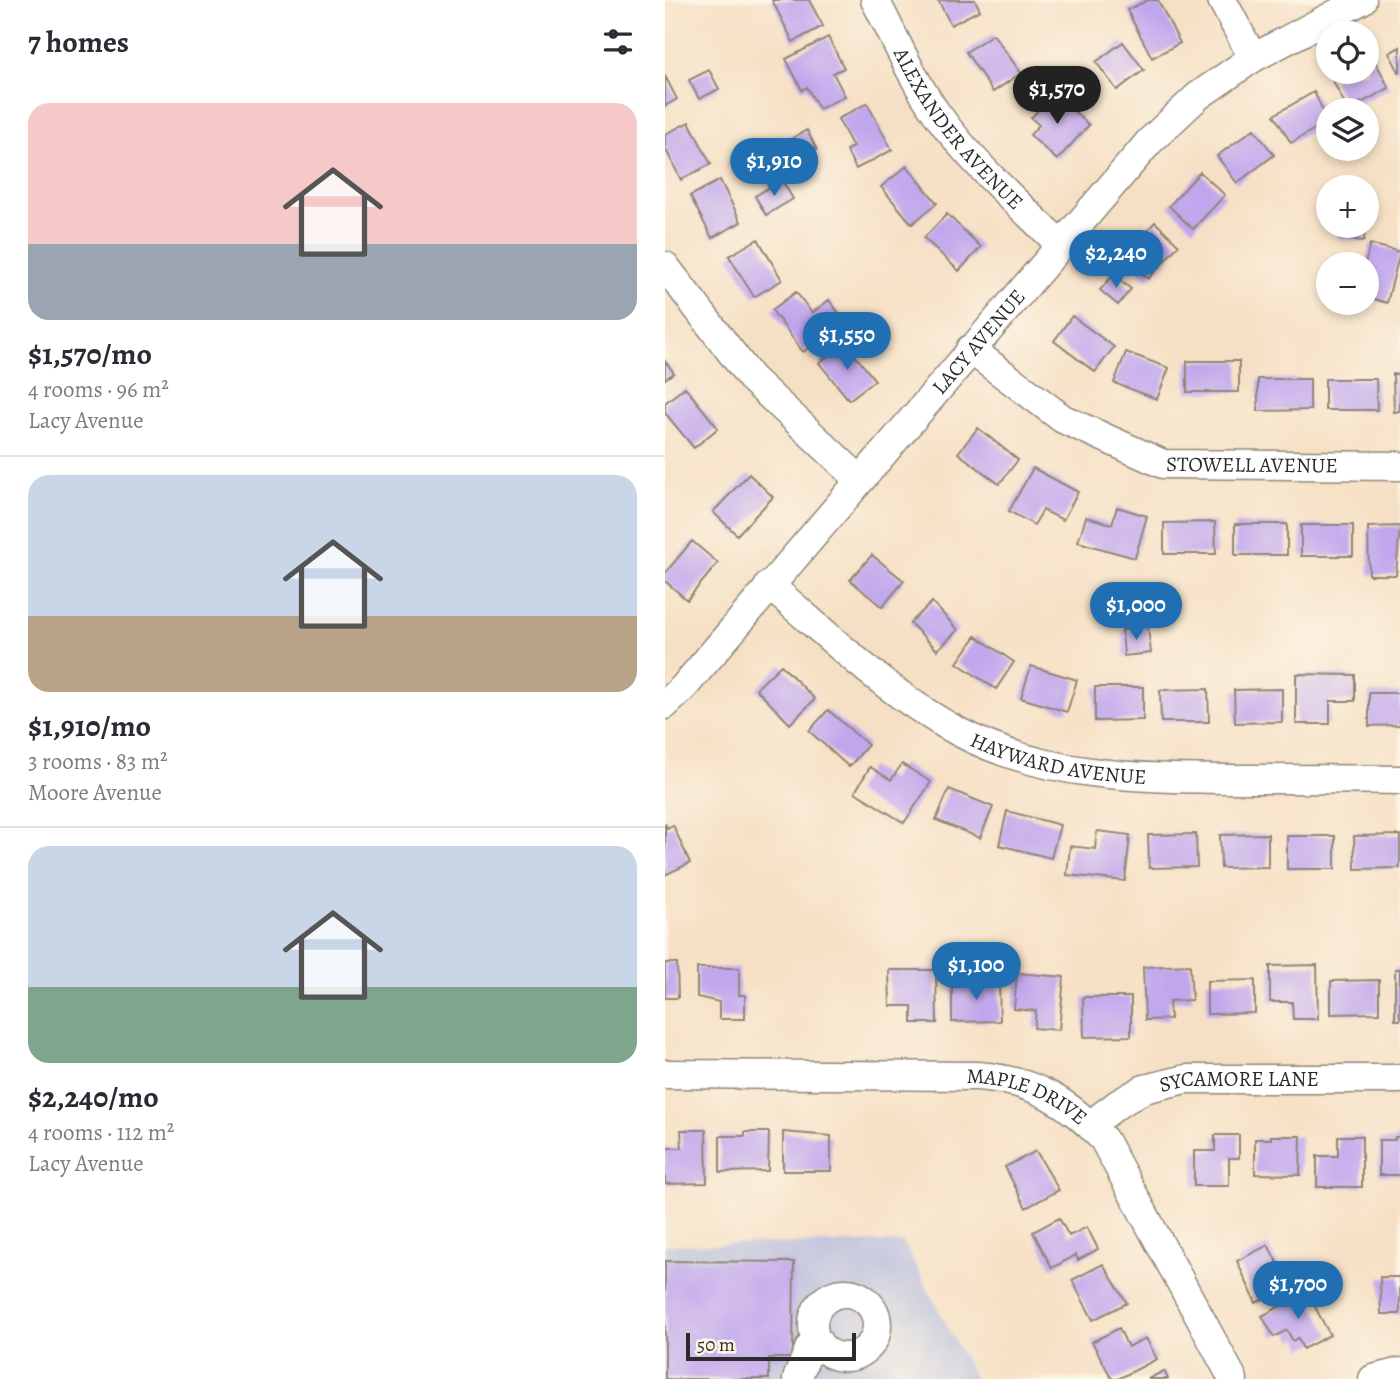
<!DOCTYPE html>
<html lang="en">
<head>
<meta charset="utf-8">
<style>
	:root { --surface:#fff; --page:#f7f7f7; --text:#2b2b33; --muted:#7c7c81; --line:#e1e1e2; --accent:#1f6fb2 }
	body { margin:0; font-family:Alegreya,serif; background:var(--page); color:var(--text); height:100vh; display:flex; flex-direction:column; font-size:26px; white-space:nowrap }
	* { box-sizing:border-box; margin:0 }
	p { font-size:23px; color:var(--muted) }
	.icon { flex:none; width:38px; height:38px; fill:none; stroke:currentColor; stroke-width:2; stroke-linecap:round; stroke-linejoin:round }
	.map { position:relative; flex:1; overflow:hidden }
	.details { display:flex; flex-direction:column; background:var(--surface); width:665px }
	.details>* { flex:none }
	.fabs { position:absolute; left:651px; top:21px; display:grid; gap:14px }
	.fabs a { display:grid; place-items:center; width:63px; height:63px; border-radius:50%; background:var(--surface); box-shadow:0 4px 10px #0003; font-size:35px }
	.scale { position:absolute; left:21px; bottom:18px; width:170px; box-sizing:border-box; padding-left:7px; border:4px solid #2b2b2b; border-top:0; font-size:19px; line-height:24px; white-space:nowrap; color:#2b2b2b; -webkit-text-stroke:5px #fcf5e5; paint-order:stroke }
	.price { position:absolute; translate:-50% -60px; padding:0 16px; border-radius:24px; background:var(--accent); color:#fff; font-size:23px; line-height:46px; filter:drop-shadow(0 2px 4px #0008) }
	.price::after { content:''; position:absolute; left:50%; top:42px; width:21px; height:16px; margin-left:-10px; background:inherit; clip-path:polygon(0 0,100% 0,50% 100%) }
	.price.selected { background:#222; color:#fff }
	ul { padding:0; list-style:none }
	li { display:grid; align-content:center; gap:14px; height:371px; padding:0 28px }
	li+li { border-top:2px solid var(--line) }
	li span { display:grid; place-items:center; height:217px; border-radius:21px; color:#555 }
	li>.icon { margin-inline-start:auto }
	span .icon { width:126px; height:126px; fill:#fffc; stroke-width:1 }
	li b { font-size:30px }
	h2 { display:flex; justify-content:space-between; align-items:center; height:84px; padding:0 28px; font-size:30px }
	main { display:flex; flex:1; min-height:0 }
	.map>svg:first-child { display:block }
</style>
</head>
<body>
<main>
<section class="details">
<h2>7 homes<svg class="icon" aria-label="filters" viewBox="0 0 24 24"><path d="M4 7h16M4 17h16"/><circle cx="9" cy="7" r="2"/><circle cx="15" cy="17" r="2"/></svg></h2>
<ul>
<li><span style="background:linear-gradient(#f6c9c9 65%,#9aa5b1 0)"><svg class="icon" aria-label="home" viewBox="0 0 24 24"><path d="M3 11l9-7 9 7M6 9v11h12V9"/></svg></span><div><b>$1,570/mo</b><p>4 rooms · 96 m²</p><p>Lacy Avenue</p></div></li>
<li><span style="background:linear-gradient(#c9d6e8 65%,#b9a48a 0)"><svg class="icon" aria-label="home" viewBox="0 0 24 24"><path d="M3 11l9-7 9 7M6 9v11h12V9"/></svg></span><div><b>$1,910/mo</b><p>3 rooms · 83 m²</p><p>Moore Avenue</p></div></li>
<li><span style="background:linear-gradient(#c9d6e8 65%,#7fa58c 0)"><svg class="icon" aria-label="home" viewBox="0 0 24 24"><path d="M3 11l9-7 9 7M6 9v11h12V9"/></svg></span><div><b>$2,240/mo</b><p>4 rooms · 112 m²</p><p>Lacy Avenue</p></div></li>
</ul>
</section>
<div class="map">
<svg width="735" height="1379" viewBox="0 0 735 1379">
	<rect width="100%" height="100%" fill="#fcf5e5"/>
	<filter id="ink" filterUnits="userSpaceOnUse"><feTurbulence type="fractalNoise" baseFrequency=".0143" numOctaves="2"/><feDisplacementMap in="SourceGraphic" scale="14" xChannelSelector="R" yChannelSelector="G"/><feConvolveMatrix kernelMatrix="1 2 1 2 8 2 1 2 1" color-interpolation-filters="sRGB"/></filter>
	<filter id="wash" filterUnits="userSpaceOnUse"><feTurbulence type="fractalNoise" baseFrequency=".00686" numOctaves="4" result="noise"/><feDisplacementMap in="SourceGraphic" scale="28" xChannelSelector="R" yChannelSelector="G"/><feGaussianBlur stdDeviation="1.57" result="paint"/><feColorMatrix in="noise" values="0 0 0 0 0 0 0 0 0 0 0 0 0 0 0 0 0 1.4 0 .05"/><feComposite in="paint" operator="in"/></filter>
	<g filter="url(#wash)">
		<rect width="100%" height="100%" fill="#f6e0c5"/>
		<!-- industrial -->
		<path fill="#bfc2dd" d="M238,1242L310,1379H0V1245Z"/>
		<g id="blocks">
			<!-- building -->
			<path fill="#c0a6ed" d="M107,0H144L158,26L128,42Z
				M273,0H310L315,10L286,25Z
				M483,0H493L515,43L487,58L462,10Z
				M328,34L356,73L328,92L301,52Z
				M163,37L179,68L168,73L180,96L154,109L142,87L137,90L121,59Z
				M458,42L479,70L452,90L431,62Z
				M735,47V74L724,53Z
				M709,59L724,88L683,110L668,81L685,72H702V63Z
				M44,70L54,89L34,99L24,80Z
				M0,76L12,99L0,106Z
				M649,92L663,121L626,143L609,115Z
				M389,93L424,125L392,160L365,135L374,125L366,118Z
				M202,103L227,150L191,169L181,150L188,147L173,119Z
				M24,122L46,164L16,180L0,148V134Z
				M589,129L609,155L572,183L552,156Z
				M142,130L152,150L134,159L124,140Z
				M242,166L272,203L247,224L216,187Z
				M535,172L560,195L528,229L504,206Z
				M55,180L76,222L47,238L25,196Z
				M117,180L128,199L101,215L90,196Z
				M282,214L316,247L294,271L259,238Z
				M490,222L514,245L483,279L459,256Z
				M676,226H700L699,241L674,239Z
				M93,239L117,280L89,297L64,256Z
				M705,244L735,252L722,303L702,297L700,264Z
				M448,275L466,289L453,305L435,290Z
				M131,292L147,313L164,300L180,321L138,352L107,310Z
				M407,316L449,347L430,372L389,341Z
				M180,343L210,380L184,400L154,363Z
				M461,352L504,368L492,399L449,383Z
				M0,361L9,373L0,379Z
				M522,361H574V392H522Z
				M728,374H735V411L729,412Z
				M593,379H645V410L593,411Z
				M660,379H711L712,410H660Z
				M20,387L53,428L29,448L0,413V403Z
				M313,428L353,460L334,484L293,453Z
				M368,468L413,492L398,520L378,510L369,525L344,511Z
				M84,474L108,497L72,535L48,512Z
				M452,507L482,516L470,558L413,542L421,517L447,524Z
				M550,522L551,554H499V523Z
				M570,524H622V555H570Z
				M636,525H688V556H636Z
				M735,526L731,575H704L703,527Z
				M27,541L53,563L22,600L0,581V573Z
				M207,555L239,581L217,607L185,580Z
				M267,602L293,630L272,650L245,623Z
				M483,627L486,653L459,656L457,630Z
				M311,636L349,662L331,689L292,663Z
				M116,665L150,699L125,724L91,689Z
				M366,666L412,680L402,712L356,698Z
				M631,674L690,675V701H665V724H631Z
				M430,687H478V720L430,721Z
				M543,689L544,722H496L495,690Z
				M617,689V722L570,723L569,690Z
				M704,693H735V725L704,726Z
				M163,710L203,745L184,767L144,731Z
				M237,764L266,782L239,823L190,792L205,767L226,780Z
				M284,789L328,807L315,838L271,820Z
				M342,811L395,825L386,858L334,845Z
				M0,823L2,828L8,825L25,863L0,875Z
				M432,831L465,835L460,881L402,875L405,846L430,849Z
				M531,834L532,867L484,868L483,835Z
				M603,834V867L556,868L555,835Z
				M735,835V868L690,869L689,836Z
				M622,836H670V869H622Z
				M0,963H12L13,998H0Z
				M525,965L527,1000L504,1001L505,1019L480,1020L478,967Z
				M652,965L653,1019H628L627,1002H605V966Z
				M32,968H74V995H80V1019H54V1002L32,997Z
				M730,969H735V1020H730Z
				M224,970H271L272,1023H247V1006H225Z
				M352,973L399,977L394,1030L369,1028L371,1011L349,1009Z
				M590,980V1013L542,1014V981Z
				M714,980V1013L666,1014V981Z
				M334,982L335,1021L287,1022V983Z
				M418,997H466V1036L419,1037Z
				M16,1130H41L42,1183L0,1184V1148H17Z
				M80,1132H104L103,1171L55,1172V1136H80Z
				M118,1132L166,1136V1171H118Z
				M550,1135H574V1158H564V1186H529V1151H550Z
				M606,1136H636L635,1175L590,1174V1139H606Z
				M673,1136H697V1187H652V1156H673Z
				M730,1137H735V1175H714V1140H730Z
				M371,1151L394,1190L361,1208L340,1167Z
				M394,1218L404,1236L422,1227L433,1249L413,1260L411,1255L387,1268L368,1232Z
				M603,1245L624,1285L591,1303L572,1261Z
				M0,1261L129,1262L128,1351L125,1358H104V1379H0Z
				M438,1264L462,1303L428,1320L407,1280Z
				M715,1277H735V1314H716Z
				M642,1292L665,1335L638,1349L633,1338L628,1341L622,1330L609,1337L597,1316Z
				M454,1328L463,1347L481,1338L492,1359L453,1379H447L427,1342Z
				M499,1371L503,1379H483Z"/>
		</g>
	</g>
	<g filter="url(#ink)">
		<use href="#blocks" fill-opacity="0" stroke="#908678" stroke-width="2"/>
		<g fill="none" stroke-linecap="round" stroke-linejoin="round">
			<!-- minor casing -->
			<g stroke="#908678" stroke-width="31">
				<g id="minor">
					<path id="s1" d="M210,0C230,38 247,79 272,114C307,163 352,203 395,244"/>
					<path d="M557,0L588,58"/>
					<path d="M0,266L86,378L194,479"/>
					<path id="s2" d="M305,349L398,419L498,464L735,466"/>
					<path id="s3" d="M104,585C163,635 223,694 292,731C377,777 471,778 565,779C622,779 678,779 735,780"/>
					<path id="s4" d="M0,705L18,688L484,142L533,96L588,58L697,0"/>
					<path id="s5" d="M0,1074L313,1076C366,1080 404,1101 439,1140L568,1379"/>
					<path id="s6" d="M425,1125L453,1104L479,1089L521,1079H735"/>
					<circle cx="180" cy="1325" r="32"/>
					<path d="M132,1379L145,1347L153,1342"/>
					<path d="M708,1379L735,1372"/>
				</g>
			</g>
			<!-- minor -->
			<use href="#minor" stroke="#fff" stroke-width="28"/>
		</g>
	</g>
	<g text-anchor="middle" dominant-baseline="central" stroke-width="5" stroke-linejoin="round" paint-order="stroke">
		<!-- street labels -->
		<g font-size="21" fill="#2b2b2b" stroke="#fcf5e5">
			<text stroke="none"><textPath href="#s1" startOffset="154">ALEXANDER AVENUE</textPath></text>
			<text stroke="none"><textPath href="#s4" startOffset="480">LACY AVENUE</textPath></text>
			<text stroke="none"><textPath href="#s2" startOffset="315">STOWELL AVENUE</textPath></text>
			<text stroke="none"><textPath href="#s3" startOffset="345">HAYWARD AVENUE</textPath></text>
			<text stroke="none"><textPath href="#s6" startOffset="161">SYCAMORE LANE</textPath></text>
			<text stroke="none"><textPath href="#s5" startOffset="366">MAPLE DRIVE</textPath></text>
		</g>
	</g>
</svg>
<div class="fabs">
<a><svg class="icon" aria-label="locate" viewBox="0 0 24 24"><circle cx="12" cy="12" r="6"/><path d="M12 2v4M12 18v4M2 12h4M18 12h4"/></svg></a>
<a><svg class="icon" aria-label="layers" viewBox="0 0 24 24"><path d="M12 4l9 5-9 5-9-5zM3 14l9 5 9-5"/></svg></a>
<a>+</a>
<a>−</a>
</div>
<div class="scale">50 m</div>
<b class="price selected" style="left:392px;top:126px">$1,570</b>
<b class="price" style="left:109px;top:198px">$1,910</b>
<b class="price" style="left:451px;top:290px">$2,240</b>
<b class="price" style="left:182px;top:372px">$1,550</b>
<b class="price" style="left:471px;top:642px">$1,000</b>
<b class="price" style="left:311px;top:1002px">$1,100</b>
<b class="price" style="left:633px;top:1321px">$1,700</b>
</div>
</main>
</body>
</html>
